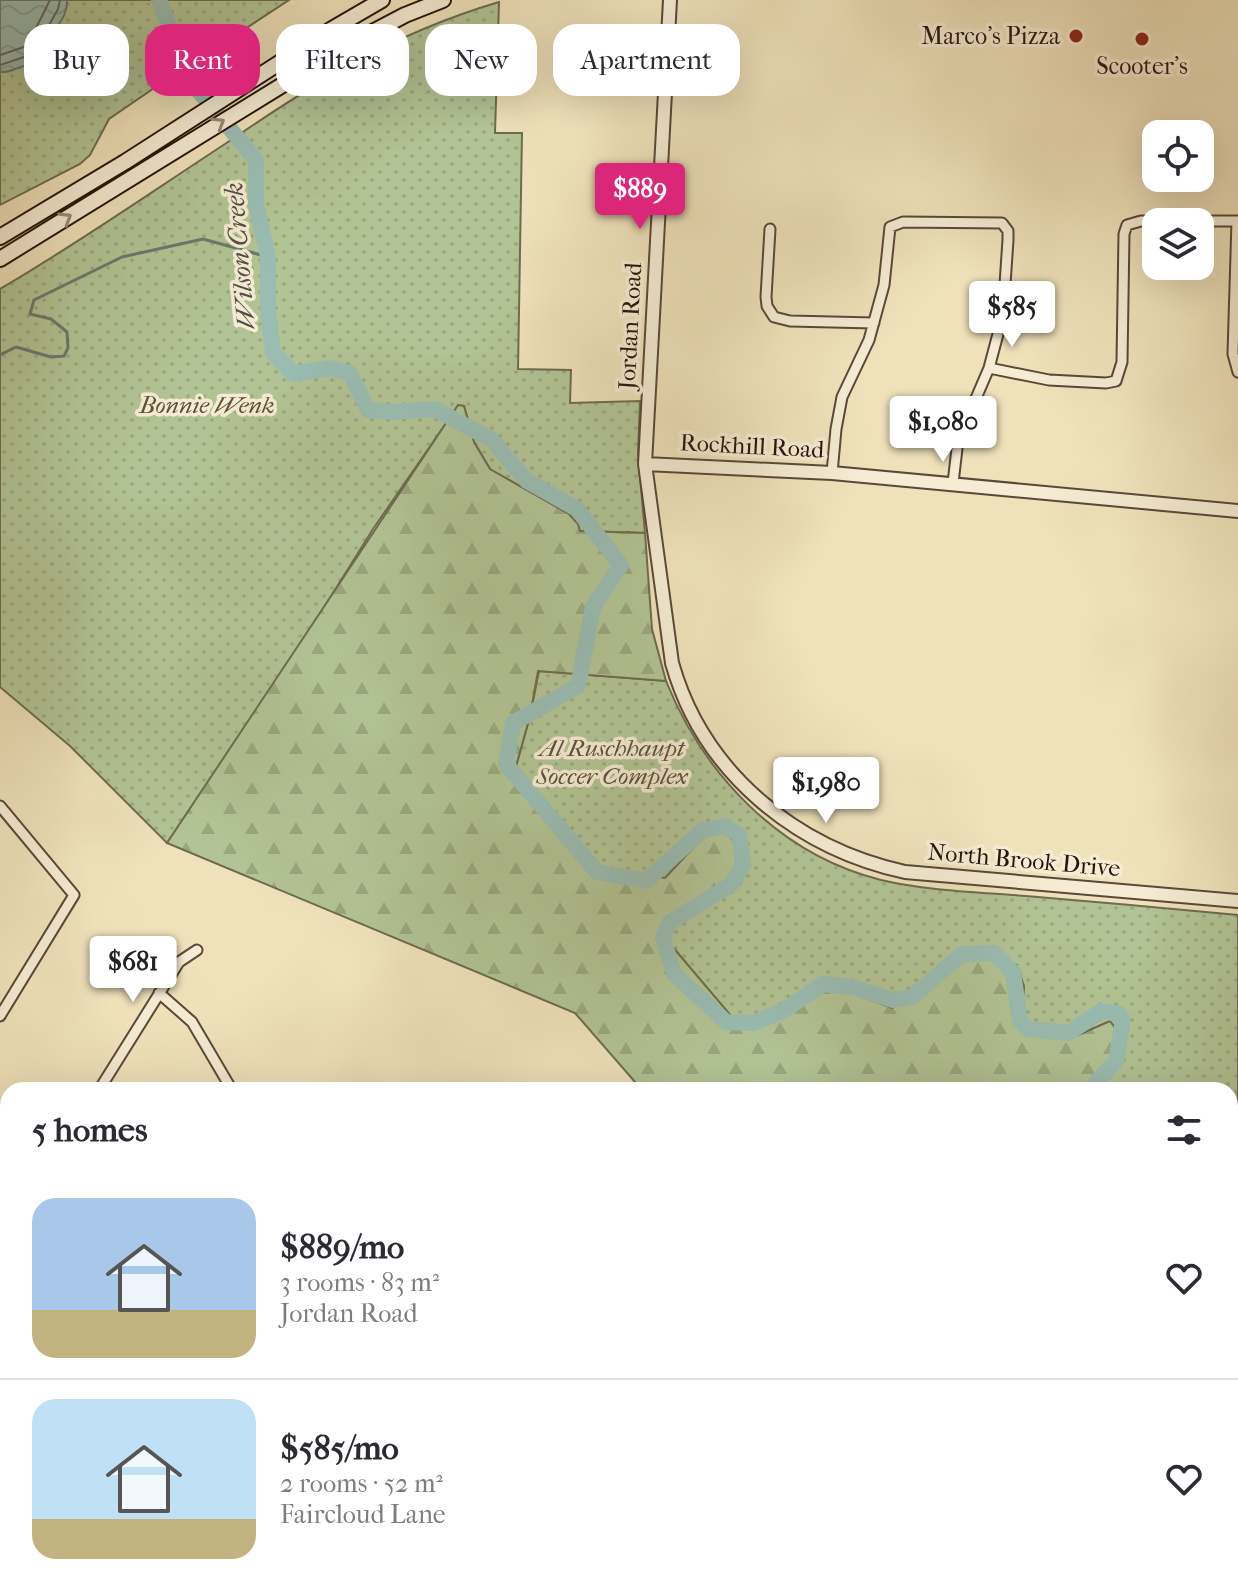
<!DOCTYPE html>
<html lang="en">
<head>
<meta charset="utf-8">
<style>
	:root { --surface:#fff; --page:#f7f7f7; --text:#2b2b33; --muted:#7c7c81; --line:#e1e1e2; --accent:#db2777 }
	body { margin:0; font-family:"IM FELL French Canon",serif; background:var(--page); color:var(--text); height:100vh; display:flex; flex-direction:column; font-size:30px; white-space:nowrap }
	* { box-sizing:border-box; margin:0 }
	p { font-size:26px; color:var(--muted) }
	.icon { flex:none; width:44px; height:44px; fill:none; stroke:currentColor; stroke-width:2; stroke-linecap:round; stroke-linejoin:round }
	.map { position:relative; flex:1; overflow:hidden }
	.panel { position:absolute; left:0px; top:1082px; width:1238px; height:512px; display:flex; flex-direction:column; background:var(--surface); border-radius:24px 24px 0 0; box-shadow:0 8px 32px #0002 }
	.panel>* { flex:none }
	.guide { position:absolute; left:24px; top:24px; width:800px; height:72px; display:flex; gap:16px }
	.fabs { position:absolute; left:1142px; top:120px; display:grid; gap:16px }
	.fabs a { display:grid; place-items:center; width:72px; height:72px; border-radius:16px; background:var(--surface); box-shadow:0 8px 32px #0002; font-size:40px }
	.price { position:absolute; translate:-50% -68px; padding:0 18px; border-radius:8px; background:#fff; color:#222; font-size:26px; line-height:52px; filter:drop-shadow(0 2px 4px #0008) }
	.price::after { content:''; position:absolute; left:50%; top:48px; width:24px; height:18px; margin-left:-12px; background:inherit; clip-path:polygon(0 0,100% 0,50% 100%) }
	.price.on { background:var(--accent); color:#fff }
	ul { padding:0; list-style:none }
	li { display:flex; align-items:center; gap:24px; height:200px; padding:0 32px }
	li+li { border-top:2px solid var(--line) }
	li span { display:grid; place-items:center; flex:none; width:224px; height:160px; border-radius:24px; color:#555 }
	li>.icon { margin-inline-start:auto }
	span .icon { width:96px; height:96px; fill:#fffc; stroke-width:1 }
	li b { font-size:34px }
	h2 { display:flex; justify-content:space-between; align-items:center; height:96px; padding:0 32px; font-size:34px }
	.chip { padding:0 28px; border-radius:24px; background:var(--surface); box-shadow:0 8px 32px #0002; font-size:28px; line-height:72px }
	.chip.on { background:var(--accent); color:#fff }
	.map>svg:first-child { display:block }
</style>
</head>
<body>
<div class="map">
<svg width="1238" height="1594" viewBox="0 0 1238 1594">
	<defs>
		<pattern id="green-dots" width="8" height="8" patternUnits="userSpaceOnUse" patternTransform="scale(2)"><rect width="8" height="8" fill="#b2c495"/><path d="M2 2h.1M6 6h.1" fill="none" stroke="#99a87f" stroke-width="1.8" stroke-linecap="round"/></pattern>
		<pattern id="forest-firs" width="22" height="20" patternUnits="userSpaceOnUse" patternTransform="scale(2)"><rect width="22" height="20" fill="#b2c495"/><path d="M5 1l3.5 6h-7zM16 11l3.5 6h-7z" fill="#99a87f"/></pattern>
		<pattern id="water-waves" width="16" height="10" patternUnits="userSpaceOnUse" patternTransform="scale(2)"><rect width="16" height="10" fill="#9abdb3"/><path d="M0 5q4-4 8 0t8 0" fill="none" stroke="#85a299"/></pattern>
	</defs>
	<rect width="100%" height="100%" fill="#efe2bb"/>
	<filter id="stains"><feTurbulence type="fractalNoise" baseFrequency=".0025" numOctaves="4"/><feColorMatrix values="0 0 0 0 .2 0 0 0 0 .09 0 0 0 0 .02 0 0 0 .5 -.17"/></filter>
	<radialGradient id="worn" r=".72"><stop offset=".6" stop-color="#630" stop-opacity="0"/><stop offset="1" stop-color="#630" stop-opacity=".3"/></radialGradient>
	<!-- green -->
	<path fill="url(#green-dots)" stroke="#6d6c50" stroke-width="2" d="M0,0H289L219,46L232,68L192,92L182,69L109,119L90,155L80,164L0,205Z
		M499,2L495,133H522L518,369L571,370L570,403L640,401L638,454L645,533L579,531L490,469L474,442L464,406H458L373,529L303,641L167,843L70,746L0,687V289C77,244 150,193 225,144C316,82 391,34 499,2Z
		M539,671L666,681C704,775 780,855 881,880C928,891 978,892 1026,896C1097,902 1167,908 1238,915V1262L1230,1253V1090H1098L1112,1075L1110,1021L1075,1037L1026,1023L1022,1007L1024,986L974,949L892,1009L820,981L775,1013L738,1025L665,938L674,921L737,884L709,831L665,878L609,870L585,858L567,843L551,815L515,770L530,716Z
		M1238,1308V1437L1230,1435V1317Z"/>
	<!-- forest -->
	<path fill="url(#forest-firs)" stroke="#6d6c50" stroke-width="2" d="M458,405L464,406L474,442L490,469L569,514L578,524L580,531L645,533L652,629L666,681L538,671L530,716L515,770L551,815L567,843L585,858L609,870L665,878L709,831L726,833L740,848L737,884L674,921L665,938L738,1024L775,1013L820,981L892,1008L974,949L1017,965L1024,986L1022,1007L1026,1023L1074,1037L1110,1021L1125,1041L1112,1075L1098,1090H642L575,1013L167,843Z
		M1230,1435L1238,1437V1536L1230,1531Z"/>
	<!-- water -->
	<path fill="url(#water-waves)" stroke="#6c7970" stroke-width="2" d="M0,0H67C68,14 59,23 52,35C44,50 42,61 24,66C15,68 10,73 0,72Z
		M201,1586H451L439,1594H194L192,1591Z"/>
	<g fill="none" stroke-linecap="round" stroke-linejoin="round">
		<!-- shore -->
		<path stroke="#616860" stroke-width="2" d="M0,55L27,46L50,0
			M0,65L33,54L58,9L60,0"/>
		<!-- stream -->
		<path stroke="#6c7970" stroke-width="3" d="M0,355L16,347L51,357L64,356L68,348L67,332L51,319L30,314L34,300L122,257L203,239L268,257"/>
		<!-- river -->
		<path stroke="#9abdb3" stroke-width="16" d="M159,0L191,82L256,160V204L268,256V312L273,352L293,374L330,368L350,373L368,410L391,412L435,409L492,440L527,481L577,509L621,565L593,607L578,686L513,723L506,764L597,872L646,881L703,830L725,826L739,835L743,865L732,884L669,923L663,938L674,974L726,1022L753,1023L781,1012L823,984L853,987L892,1000L912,997L962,954L994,953L1013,972L1020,1021L1028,1029L1069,1033L1101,1011L1119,1014L1123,1020L1116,1061L1089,1090
			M1230,1246L1238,1253
			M1230,1314L1238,1310
			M1230,1433L1238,1435"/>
		<!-- minor casing -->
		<g stroke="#5a4838" stroke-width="13">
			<path id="minor" d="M1237,221L1233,354L1238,372
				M770,229L766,297L767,306L774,317L790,321L874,323
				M989,368L1049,380L1106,383L1116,381L1122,362L1124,234L1127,225L1141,221H1238
				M832,473L836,429L842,397L869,340L884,285L890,227L903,222L1002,223L1008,231V240L1004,299L998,334L989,368L958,440L953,483
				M0,806L74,895L0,1016
				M159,993L192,1022L232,1090
				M99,1090L179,962L197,950
				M0,1237L8,1228
				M0,1266L8,1286
				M0,1357L8,1355
				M0,1440L8,1438
				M0,1574L8,1572
				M1167,1586L1185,1594
				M718,1594L722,1586
				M1083,1594L1089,1586"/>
		</g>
		<!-- tertiary casing -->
		<g stroke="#5a4838" stroke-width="16">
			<path id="tertiary" d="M670,0L645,464L672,663C703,773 796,848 905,872L1238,901
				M645,464L832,473L1238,511"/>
		</g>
		<!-- secondary casing -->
		<g stroke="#28140c" stroke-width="18">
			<path id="secondary" d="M0,237L125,162L332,29L382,0
				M0,259L344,47L405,15L443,0"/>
		</g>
		<!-- minor -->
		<use href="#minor" stroke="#f5ecd3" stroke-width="9"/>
		<!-- tertiary -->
		<use href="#tertiary" stroke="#f5ecd3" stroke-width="12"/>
		<!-- secondary -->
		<use href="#secondary" stroke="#f5ecd3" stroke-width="14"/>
	</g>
	<!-- one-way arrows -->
	<defs><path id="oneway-chevron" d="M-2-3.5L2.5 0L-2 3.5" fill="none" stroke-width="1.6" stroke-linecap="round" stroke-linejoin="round" transform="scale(2)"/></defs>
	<g stroke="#998b79">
		<use href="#oneway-chevron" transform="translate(219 123) rotate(-32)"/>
		<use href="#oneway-chevron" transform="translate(66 218) rotate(-31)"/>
	</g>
	<!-- markers -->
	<g fill="#8f2418" stroke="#f5ecd3" stroke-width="3">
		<circle cx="1076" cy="36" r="8"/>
		<circle cx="1142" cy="39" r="8"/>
	</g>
	<g text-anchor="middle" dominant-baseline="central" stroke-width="7" stroke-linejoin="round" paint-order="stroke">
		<!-- poi labels -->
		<g font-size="24" fill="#28140c" stroke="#f5ecd3" text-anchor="end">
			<text x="1060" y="36">Marco's Pizza</text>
			<text x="1142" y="66" text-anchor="middle">Scooter's</text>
		</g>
		<!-- street labels -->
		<g font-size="24" fill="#28140c" stroke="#f5ecd3">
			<text transform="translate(630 326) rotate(-87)">Jordan Road</text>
			<text transform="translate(752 446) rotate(3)">Rockhill Road</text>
			<text transform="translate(1024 860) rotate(5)">North Brook Drive</text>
		</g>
		<!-- park labels -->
		<g font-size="24" font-style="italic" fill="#58523c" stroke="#f5ecd3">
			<text x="207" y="405">Bonnie Wenk</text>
			<text x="612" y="748">Al Ruschhaupt<tspan x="612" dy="28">Soccer Complex</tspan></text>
		</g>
		<!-- water labels -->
		<g font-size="26" font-style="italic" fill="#504f46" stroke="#f5ecd3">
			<text transform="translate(240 256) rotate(-95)">Wilson Creek</text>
		</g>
	</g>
	<rect width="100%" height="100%" filter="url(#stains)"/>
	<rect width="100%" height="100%" fill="url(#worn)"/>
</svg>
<div class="fabs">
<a><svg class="icon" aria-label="locate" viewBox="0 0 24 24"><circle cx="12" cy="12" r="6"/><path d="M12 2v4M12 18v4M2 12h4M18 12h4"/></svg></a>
<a><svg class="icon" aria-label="layers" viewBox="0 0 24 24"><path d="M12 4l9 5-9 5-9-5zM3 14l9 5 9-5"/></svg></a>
</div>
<b class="price on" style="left:640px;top:231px">$889</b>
<b class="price" style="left:1012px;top:349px">$585</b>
<b class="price" style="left:943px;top:464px">$1,080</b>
<b class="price" style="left:826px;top:825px">$1,980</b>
<b class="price" style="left:133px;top:1004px">$681</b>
<div class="guide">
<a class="chip">Buy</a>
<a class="chip on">Rent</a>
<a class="chip">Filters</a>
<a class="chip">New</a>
<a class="chip">Apartment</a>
</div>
<section class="panel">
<h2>5 homes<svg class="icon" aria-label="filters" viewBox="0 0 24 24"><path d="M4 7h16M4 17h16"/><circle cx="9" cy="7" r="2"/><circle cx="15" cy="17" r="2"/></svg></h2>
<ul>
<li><span style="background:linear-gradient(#a9c7e8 70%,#c2b280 0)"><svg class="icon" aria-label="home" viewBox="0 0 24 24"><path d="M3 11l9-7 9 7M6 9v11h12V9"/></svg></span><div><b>$889/mo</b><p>3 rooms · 83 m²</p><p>Jordan Road</p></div><svg class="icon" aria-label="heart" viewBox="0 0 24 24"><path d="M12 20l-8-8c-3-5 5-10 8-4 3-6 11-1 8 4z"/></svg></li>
<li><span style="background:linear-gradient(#bfe0f5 75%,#c2b280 0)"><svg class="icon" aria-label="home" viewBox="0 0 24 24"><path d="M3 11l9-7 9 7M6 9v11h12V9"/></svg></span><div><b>$585/mo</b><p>2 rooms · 52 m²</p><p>Faircloud Lane</p></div><svg class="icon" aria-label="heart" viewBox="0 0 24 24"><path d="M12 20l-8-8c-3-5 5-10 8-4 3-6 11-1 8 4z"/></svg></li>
</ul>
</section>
</div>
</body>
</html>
